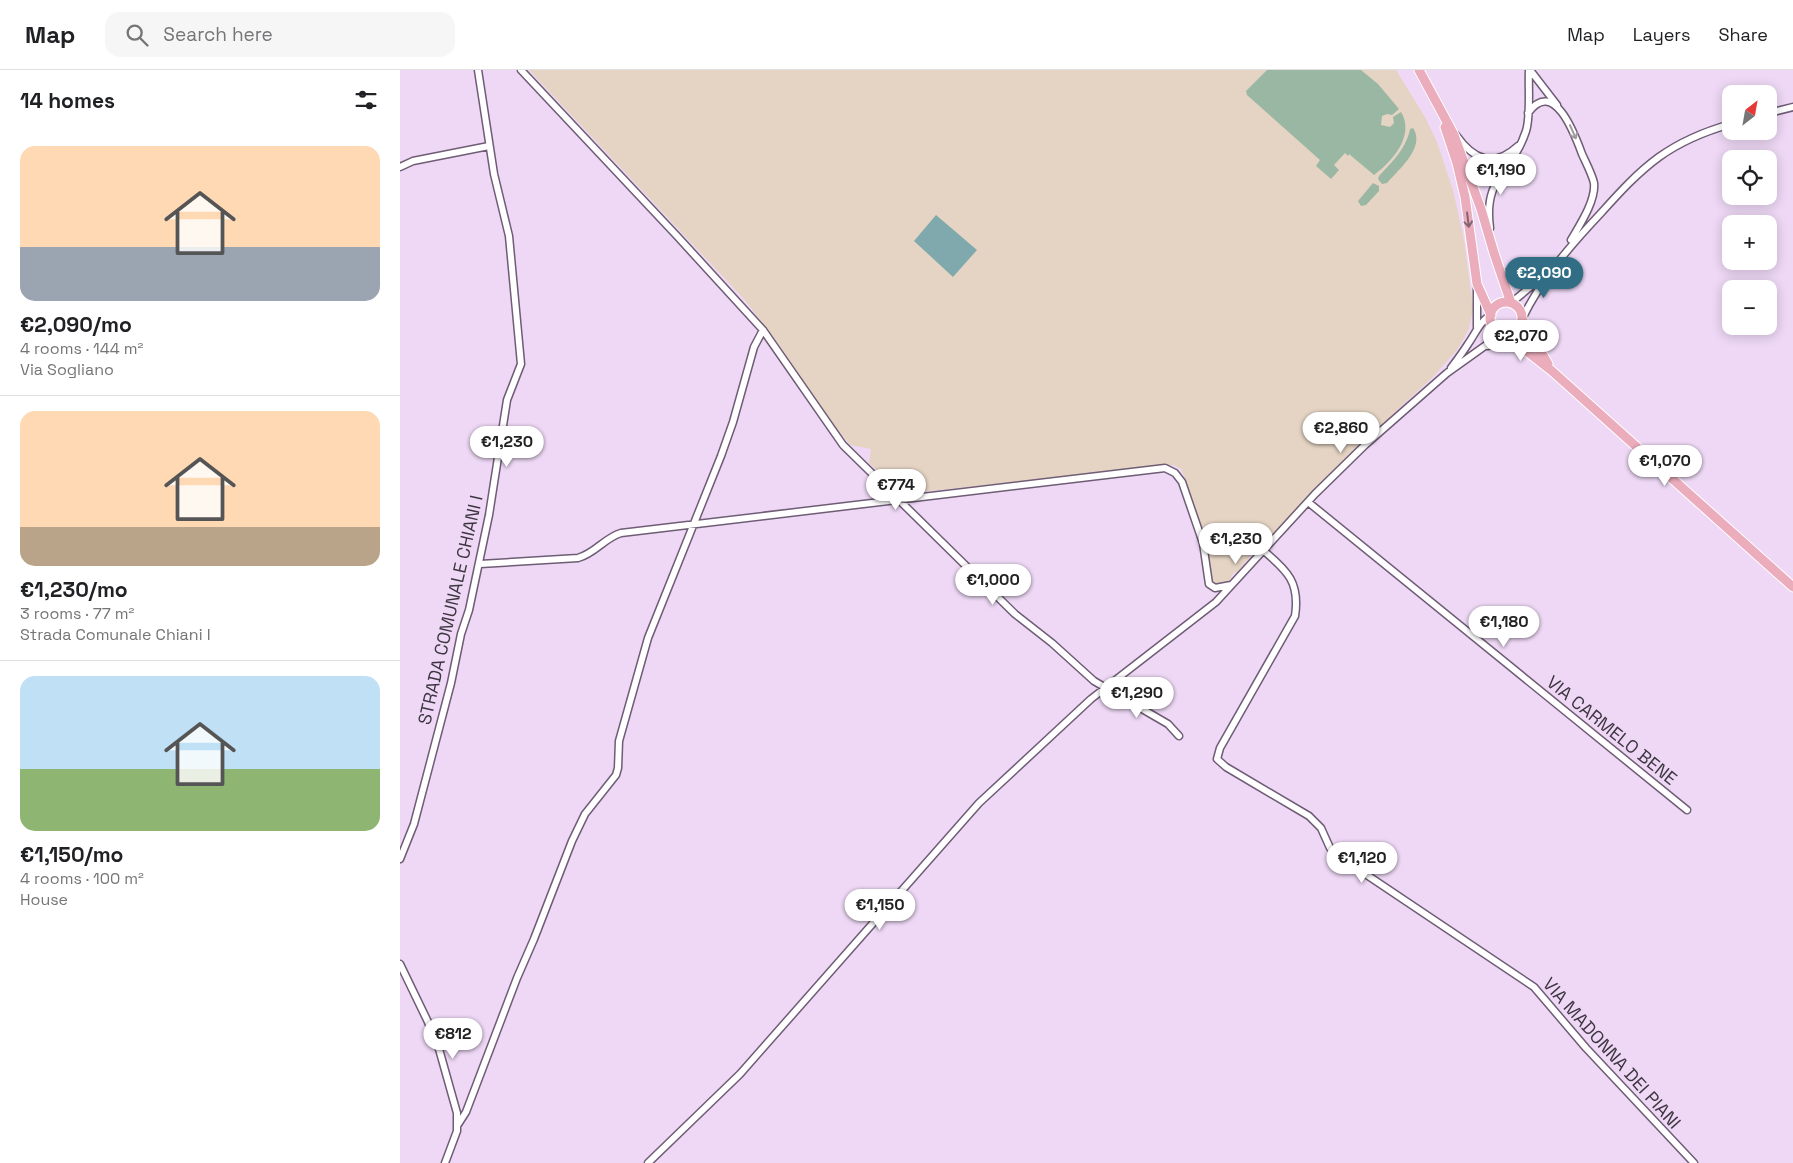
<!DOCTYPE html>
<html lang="en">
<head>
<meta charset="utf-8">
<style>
	:root { --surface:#fff; --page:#f6f6f6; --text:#202124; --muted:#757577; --line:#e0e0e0; --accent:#316e85 }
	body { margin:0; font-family:"Space Grotesk",sans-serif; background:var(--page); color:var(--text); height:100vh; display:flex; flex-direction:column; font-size:19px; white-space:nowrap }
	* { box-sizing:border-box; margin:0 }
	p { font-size:16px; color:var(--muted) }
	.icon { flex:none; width:28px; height:28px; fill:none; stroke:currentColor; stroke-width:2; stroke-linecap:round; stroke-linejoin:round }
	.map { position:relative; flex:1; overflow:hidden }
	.details { display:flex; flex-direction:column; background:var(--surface); width:400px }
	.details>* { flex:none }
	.needle { width:32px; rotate:31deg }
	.fabs { position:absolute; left:1322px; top:15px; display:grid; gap:10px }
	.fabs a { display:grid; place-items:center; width:55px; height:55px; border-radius:10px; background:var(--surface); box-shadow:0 2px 12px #0003; font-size:25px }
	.price { position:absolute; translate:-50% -42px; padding:0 11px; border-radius:18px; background:#fff; color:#222; font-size:16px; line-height:32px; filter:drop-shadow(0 1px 2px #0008) }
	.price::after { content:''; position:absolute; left:50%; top:30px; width:15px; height:11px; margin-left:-8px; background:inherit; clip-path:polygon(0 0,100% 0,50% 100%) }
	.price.current { background:var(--accent); color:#fff }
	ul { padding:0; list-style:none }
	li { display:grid; align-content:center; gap:10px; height:265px; padding:0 20px }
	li+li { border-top:1px solid var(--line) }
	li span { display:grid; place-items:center; height:155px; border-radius:15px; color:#555 }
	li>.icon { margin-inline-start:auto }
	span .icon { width:90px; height:90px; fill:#fffc; stroke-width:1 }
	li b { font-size:21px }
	h2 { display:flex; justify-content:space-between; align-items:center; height:60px; padding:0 20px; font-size:21px }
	header { display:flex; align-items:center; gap:30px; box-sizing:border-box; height:70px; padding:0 25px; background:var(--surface); border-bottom:1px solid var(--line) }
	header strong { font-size:24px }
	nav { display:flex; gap:28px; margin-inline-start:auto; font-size:18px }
	.search { width:350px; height:45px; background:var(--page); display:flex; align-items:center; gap:12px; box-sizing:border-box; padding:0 18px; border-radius:15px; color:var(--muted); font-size:19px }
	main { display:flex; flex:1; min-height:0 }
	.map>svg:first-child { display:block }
</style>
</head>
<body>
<header>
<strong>Map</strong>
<div class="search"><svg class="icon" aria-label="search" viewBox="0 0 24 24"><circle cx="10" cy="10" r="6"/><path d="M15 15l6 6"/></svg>Search here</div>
<nav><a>Map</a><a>Layers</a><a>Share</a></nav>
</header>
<main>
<section class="details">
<h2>14 homes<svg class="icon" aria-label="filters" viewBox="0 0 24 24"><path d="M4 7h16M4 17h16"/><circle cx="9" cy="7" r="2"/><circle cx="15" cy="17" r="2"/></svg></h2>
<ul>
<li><span style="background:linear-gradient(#ffd9b3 65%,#9aa5b1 0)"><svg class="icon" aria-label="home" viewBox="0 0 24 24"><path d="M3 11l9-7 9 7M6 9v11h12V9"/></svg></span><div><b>€2,090/mo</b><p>4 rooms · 144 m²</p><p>Via Sogliano</p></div></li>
<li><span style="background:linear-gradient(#ffd9b3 75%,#b9a48a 0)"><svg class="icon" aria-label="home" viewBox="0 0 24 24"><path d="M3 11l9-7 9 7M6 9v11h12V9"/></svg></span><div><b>€1,230/mo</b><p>3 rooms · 77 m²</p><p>Strada Comunale Chiani I</p></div></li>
<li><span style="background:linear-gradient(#bfe0f5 60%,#8fb573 0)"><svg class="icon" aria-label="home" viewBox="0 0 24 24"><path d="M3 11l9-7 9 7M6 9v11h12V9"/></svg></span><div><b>€1,150/mo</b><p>4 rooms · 100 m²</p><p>House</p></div></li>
</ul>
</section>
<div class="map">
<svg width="1393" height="1093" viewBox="0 0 1393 1093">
	<rect width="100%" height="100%" fill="#eed8f5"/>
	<!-- industrial -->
	<path fill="#e5d4c3" d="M129,0H996L1025,47L1037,72L1053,120L1064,170L1072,230L1073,240L1069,259L1057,280L1033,307L946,387L865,474L851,485L837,503L834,502L829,511L815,514L812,512L806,469L783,404L781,399L773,395L502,424L469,393L471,379L450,375L431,352L376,270L343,228Z"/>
	<!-- green -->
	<path fill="#99b7a3" d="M867,0H961L978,14L999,39L992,45L987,44L982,46L981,55L990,57L994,53L993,47L1001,42C1015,65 993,91 974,105L949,84L948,86L945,83L934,95L939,100L931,109L916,96L920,90L847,25L846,21Z
		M1013,58C1026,77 998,100 987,113L982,114L978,109L979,106C992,92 1006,79 1010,59Z
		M973,113L979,116V121L966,135L961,136L958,131Z"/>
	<!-- water -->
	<path fill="#7fa9ac" d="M536,145L577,180L553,207L514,171Z"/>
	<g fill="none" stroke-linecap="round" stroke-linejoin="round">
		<!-- minor casing -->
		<g stroke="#6f5c75" stroke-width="9">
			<path id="minor" d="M121,0L277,166L363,260L443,375L615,544L652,573L694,611L768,654L779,666
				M1130,0L1157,35
				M1128,43C1154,7 1175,65 1182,84C1186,93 1192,104 1194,113C1196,131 1179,156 1171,170
				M1369,43L1393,37
				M1056,65C1073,89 1093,99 1118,76
				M0,97L13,91L89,76
				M1090,158C1083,106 1112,104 1126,61C1131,45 1128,17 1129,0
				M1100,200L1119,213H1134
				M1111,233L1146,204
				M1122,249C1142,208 1170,176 1201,143C1219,123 1237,103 1259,87C1280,72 1306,61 1331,54
				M1077,257V218
				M1087,276L1107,273L1116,275
				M1051,298C1057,290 1063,282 1068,274C1076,263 1079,252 1091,245
				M908,432L1287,740
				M864,481C888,501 900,513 895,546L820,678L817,689L826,697L909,746L921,758L930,778L940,787L1134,917L1186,978L1294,1093
				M80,494L178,488C196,483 204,468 221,463L765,398L775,403L782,412L803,473L809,514L815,518L831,515
				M0,789L14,754L51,613L61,564L69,540L89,445L107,330L121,294L109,166L94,104L78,0
				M0,894L28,952L39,979L57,1043V1061L45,1093
				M57,1056L66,1042L117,908L134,869L172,771L185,744L216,705L218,698L219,671L248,568L321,386L333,352L354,277L363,260
				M248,1093L340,1004L579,733L691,629L816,532L915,424L965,375L1047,303L1103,263"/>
		</g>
		<!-- major casing -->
		<g stroke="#fff" stroke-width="11">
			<path id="major" d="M1019,0L1054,65L1081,139L1094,183L1111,233
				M1045,57L1057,93L1065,127L1077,214L1091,245
				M1090 248a16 16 0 1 1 32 0a16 16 0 1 1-32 0Z
				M1122,249L1148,294
				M1105,264L1152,301L1393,517"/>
		</g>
		<!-- minor -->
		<use href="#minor" stroke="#fff" stroke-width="6"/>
		<!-- major -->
		<use href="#major" stroke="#ebacbc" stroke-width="9"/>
	</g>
	<!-- one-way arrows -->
	<defs><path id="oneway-shaft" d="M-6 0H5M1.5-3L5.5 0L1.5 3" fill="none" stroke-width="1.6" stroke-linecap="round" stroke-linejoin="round" transform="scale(1.25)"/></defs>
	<use stroke="#9e9aa0" href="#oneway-shaft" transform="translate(1173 62) rotate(66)"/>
	<use stroke="#836572" href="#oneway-shaft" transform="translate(1068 150) rotate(83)"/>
	<g text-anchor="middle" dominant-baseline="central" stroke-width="4" stroke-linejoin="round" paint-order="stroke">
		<!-- street labels -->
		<g font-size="18" fill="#3d3540" stroke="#eed8f5">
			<text transform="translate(50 540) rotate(-77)">STRADA COMUNALE CHIANI I</text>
			<text transform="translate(1212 660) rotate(39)">VIA CARMELO BENE</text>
			<text transform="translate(1212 983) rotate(48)">VIA MADONNA DEI PIANI</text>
		</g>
	</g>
</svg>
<div class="fabs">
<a><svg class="needle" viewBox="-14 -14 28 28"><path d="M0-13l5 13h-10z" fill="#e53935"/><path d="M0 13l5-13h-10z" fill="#757577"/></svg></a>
<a><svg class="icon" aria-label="locate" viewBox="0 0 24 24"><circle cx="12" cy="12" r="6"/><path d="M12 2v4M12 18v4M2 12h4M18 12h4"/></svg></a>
<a>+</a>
<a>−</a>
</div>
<b class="price" style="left:1101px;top:126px">€1,190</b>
<b class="price current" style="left:1144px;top:229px">€2,090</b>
<b class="price" style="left:1121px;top:292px">€2,070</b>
<b class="price" style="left:941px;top:384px">€2,860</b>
<b class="price" style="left:107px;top:398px">€1,230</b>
<b class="price" style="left:1265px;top:417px">€1,070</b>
<b class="price" style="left:496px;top:441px">€774</b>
<b class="price" style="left:836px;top:495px">€1,230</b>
<b class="price" style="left:593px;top:536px">€1,000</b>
<b class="price" style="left:1104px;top:578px">€1,180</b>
<b class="price" style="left:737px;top:649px">€1,290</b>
<b class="price" style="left:962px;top:814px">€1,120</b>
<b class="price" style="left:480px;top:861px">€1,150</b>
<b class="price" style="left:53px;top:990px">€812</b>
</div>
</main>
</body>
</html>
